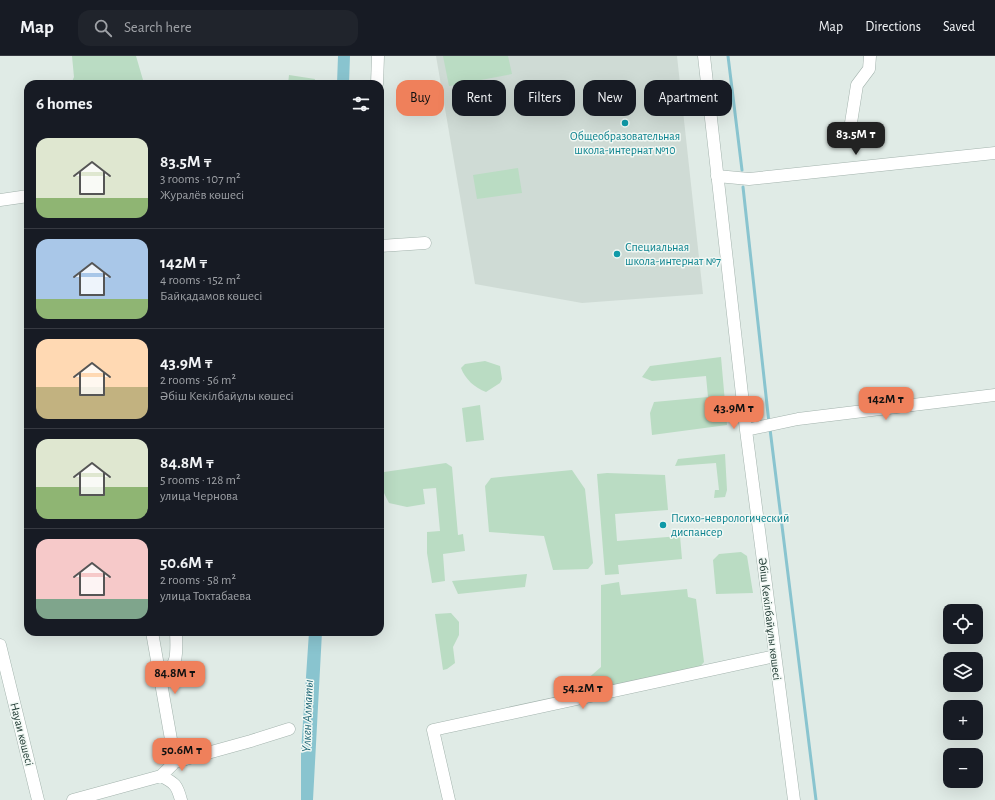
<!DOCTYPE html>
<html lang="en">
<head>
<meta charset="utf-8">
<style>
	:root { --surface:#171b24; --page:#20242c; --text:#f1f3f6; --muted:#9ea1a6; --line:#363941; --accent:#ef805b }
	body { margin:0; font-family:"Alegreya Sans",sans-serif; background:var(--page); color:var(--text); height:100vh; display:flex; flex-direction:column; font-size:15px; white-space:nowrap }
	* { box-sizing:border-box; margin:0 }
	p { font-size:13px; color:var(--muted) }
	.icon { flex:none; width:22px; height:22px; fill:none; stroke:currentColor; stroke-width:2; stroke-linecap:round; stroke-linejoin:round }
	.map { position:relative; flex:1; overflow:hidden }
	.sheet { position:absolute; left:24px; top:24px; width:360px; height:556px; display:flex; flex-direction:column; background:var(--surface); border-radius:12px; box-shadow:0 4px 16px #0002 }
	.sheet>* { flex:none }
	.banner { position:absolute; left:396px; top:24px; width:380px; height:36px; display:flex; gap:8px }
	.controls { position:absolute; left:943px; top:548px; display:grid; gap:8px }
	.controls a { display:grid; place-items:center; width:40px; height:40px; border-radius:8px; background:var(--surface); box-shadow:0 4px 16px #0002; font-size:20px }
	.price { position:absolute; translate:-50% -34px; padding:0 9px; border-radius:8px; background:var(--accent); color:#111; font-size:13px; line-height:26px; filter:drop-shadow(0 1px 2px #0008) }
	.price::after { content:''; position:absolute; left:50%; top:24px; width:12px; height:9px; margin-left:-6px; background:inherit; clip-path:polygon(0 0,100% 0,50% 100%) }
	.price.current { background:#222; color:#fff }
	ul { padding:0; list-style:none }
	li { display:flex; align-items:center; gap:12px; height:100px; padding:0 12px }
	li+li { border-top:1px solid var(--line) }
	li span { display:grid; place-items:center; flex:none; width:112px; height:80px; border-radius:12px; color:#555 }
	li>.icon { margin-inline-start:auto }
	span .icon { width:48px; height:48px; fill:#fffc; stroke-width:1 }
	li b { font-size:17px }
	h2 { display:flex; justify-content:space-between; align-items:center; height:48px; padding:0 12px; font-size:17px }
	.pill { padding:0 14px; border-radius:12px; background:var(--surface); box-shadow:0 4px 16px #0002; font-size:14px; line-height:36px }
	.pill.current { background:var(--accent); color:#111 }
	header { display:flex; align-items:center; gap:24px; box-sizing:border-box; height:56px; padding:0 20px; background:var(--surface); border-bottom:1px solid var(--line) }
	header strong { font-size:19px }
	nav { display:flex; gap:22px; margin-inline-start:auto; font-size:14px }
	.search { width:280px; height:36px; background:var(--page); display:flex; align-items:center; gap:10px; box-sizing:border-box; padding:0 14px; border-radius:12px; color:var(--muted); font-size:15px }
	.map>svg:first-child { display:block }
</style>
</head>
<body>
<header>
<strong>Map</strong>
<div class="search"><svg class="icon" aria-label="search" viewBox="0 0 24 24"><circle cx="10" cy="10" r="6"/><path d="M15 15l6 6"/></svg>Search here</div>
<nav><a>Map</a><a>Directions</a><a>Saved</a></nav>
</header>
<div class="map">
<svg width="995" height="744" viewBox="0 0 995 744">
	<rect width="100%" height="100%" fill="#e0ebe6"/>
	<!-- built -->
	<path fill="#cfdbd5" d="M436,0H677L703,238L582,247L475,228Z"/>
	<!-- green -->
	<path fill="#badcc3" d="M72,0H136L143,24L153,28H71L74,21Z
		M443,0H508L512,18L449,30Z
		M289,19L315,23L314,28H288Z
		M518,112L522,137L477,143L473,119Z
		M721,301L727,369L652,379L650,357L654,346L708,341L706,320L652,325L642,321L650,310Z
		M485,305L500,310L502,323L500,327L486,336C475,332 465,323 461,312L465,308Z
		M480,349L484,384L466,386L462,352Z
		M725,398L727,434L725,441L714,442L715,434H719L716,407L675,410L678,403Z
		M446,407L452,411L458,479L463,478L465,495L443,498L445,525L432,527L427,497V476L440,475L436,432L423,433L425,448L407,451L389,447C384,437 377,426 384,416Z
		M572,414L585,433L593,507L588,513L553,514L544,480L489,476L485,430L491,422Z
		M607,417L665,419L668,454L615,458L617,485L680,480L682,503L618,509L619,518L605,519L597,418Z
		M741,496L747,500L753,537L716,538L713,504L719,498Z
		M527,518L525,531L458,538L452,525Z
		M619,526L621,539L687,533L688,541L696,543L704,606L698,613L583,637L585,625L601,611V529Z
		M451,557L459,566V579L453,591L455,607L447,613L443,614L435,558Z"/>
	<!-- water -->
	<path fill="#89c4cf" d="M338,0H350L349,28H337Z
		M309,576H322L313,744H301V696Z"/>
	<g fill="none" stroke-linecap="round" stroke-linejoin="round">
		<!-- stream -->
		<path stroke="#89c4cf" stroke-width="3" d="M728,0L742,114
			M743,131L769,367
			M770,373L816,744"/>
		<!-- minor casing -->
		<g stroke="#a3b3ad" stroke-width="13">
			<path id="minor" d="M377,28L378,0
				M850,73L857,29L869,13L870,0
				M717,120L749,123L995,97
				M0,144L28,140
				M380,190L425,187
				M152,576L175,706
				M161,625C178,607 177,600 176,576
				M161,720C175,727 177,729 181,744
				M73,744L161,720L175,706L251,685L289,673
				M449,744L433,674L775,600"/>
		</g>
		<!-- tertiary casing -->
		<g stroke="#a3b3ad" stroke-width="13">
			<path id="tertiary" d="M704,0L746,374L794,744
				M746,374L798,363L995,339
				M0,589L38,744"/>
		</g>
		<!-- minor -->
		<use href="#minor" stroke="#fff" stroke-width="12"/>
		<!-- tertiary -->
		<use href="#tertiary" stroke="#fff" stroke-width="12"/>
	</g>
	<!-- markers -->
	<g fill="#0f9aa8" stroke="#f1f8f4" stroke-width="1.5">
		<circle cx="625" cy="67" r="4"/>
		<circle cx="617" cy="198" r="4"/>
		<circle cx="663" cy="469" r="4"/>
	</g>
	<g text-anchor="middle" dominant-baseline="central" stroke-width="3" stroke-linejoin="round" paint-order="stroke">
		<!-- culture labels -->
		<g font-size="12" fill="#0d838f" stroke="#f1f8f4" text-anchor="start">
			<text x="625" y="80" text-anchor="middle">Общеобразовательная<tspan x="625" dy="14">школа-интернат №10</tspan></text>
			<text x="625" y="191">Специальная<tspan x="625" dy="14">школа-интернат №7</tspan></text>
			<text x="671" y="462">Психо-неврологический<tspan x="671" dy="14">диспансер</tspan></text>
		</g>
		<!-- street labels -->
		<g font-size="12" fill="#213b34" stroke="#f1f8f4">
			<text transform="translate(770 563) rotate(83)">Әбіш Кекілбайұлы көшесі</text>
			<text transform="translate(22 678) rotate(76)">Науаи көшесі</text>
		</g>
		<!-- water labels -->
		<g font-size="13" font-style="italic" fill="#1d6675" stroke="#f1f8f4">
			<text transform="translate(308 660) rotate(-88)">Үлкен Алматы</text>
		</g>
	</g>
</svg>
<div class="controls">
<a><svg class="icon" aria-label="locate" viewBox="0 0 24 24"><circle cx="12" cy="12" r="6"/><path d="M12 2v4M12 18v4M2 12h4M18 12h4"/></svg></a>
<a><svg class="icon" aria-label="layers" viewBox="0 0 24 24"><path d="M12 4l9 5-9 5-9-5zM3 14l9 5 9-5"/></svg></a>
<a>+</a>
<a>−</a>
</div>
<b class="price current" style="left:856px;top:100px">83.5M ₸</b>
<b class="price" style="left:886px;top:365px">142M ₸</b>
<b class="price" style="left:734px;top:374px">43.9M ₸</b>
<b class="price" style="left:175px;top:639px">84.8M ₸</b>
<b class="price" style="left:583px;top:654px">54.2M ₸</b>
<b class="price" style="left:182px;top:716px">50.6M ₸</b>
<div class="banner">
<a class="pill current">Buy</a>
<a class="pill">Rent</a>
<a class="pill">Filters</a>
<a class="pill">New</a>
<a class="pill">Apartment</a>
</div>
<section class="sheet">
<h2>6 homes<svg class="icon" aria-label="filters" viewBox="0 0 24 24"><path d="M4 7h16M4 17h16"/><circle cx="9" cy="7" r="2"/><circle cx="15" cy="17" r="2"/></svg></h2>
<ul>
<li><span style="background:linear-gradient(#dfe7d0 75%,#8fb573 0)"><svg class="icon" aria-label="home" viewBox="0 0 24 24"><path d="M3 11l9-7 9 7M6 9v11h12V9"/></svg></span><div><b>83.5M ₸</b><p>3 rooms · 107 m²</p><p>Журалёв көшесі</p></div></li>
<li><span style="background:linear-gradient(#a9c7e8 75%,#8fb573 0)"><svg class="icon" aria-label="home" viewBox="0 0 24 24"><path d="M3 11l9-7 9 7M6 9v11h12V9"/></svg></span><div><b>142M ₸</b><p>4 rooms · 152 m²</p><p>Байқадамов көшесі</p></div></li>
<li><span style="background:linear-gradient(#ffd9b3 60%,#c2b280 0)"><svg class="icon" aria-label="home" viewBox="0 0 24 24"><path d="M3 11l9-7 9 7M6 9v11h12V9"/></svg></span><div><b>43.9M ₸</b><p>2 rooms · 56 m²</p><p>Әбіш Кекілбайұлы көшесі</p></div></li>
<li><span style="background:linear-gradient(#dfe7d0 60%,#8fb573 0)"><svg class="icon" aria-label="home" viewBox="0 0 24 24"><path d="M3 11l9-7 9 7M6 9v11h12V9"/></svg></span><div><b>84.8M ₸</b><p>5 rooms · 128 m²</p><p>улица Чернова</p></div></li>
<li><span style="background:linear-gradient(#f6c9c9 75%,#7fa58c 0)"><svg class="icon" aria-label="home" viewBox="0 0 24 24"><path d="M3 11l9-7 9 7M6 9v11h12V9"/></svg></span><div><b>50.6M ₸</b><p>2 rooms · 58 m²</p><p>улица Токтабаева</p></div></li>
</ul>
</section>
</div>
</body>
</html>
